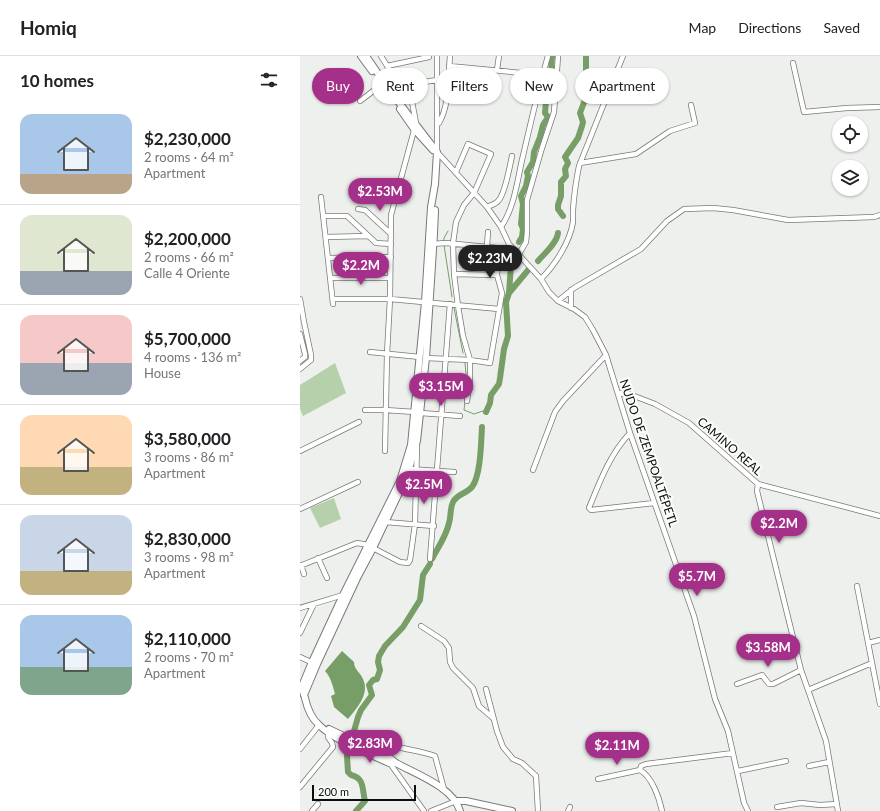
<!DOCTYPE html>
<html lang="en">
<head>
<meta charset="utf-8">
<style>
	:root { --surface:#fff; --page:#f6f6f6; --text:#202124; --muted:#757577; --line:#e0e0e0; --accent:#a5308a }
	body { margin:0; font-family:Lato,sans-serif; background:var(--page); color:var(--text); height:100vh; display:flex; flex-direction:column; font-size:15px; white-space:nowrap }
	* { box-sizing:border-box; margin:0 }
	p { font-size:13px; color:var(--muted) }
	.icon { flex:none; width:22px; height:22px; fill:none; stroke:currentColor; stroke-width:2; stroke-linecap:round; stroke-linejoin:round }
	.map { position:relative; flex:1; overflow:hidden }
	.panel { display:flex; flex-direction:column; background:var(--surface); width:300px }
	.panel>* { flex:none }
	.top-card { position:absolute; left:12px; top:12px; width:380px; height:36px; display:flex; gap:8px }
	.tools { position:absolute; left:532px; top:60px; display:grid; gap:8px }
	.tools a { display:grid; place-items:center; width:36px; height:36px; border-radius:50%; background:var(--surface); box-shadow:0 1px 3px #0004; font-size:20px }
	.scale { position:absolute; left:12px; bottom:10px; width:104px; box-sizing:border-box; padding-left:4px; border:2px solid #0c0d0c; border-top:0; font-size:11px; line-height:14px; white-space:nowrap; color:#0c0d0c; -webkit-text-stroke:3px #fbfefa; paint-order:stroke }
	.price { position:absolute; translate:-50% -34px; padding:0 9px; border-radius:14px; background:var(--accent); color:#fff; font-size:13px; line-height:26px; filter:drop-shadow(0 1px 2px #0008) }
	.price::after { content:''; position:absolute; left:50%; top:24px; width:12px; height:9px; margin-left:-6px; background:inherit; clip-path:polygon(0 0,100% 0,50% 100%) }
	.price.active { background:#222; color:#fff }
	ul { padding:0; list-style:none }
	li { display:flex; align-items:center; gap:12px; height:100px; padding:0 20px }
	li+li { border-top:1px solid var(--line) }
	li span { display:grid; place-items:center; flex:none; width:112px; height:80px; border-radius:12px; color:#555 }
	li>.icon { margin-inline-start:auto }
	span .icon { width:48px; height:48px; fill:#fffc; stroke-width:1 }
	li b { font-size:17px }
	h2 { display:flex; justify-content:space-between; align-items:center; height:48px; padding:0 20px; font-size:17px }
	.pill { padding:0 14px; border-radius:18px; background:var(--surface); box-shadow:0 1px 3px #0004; font-size:14px; line-height:36px }
	.pill.active { background:var(--accent); color:#fff }
	header { display:flex; align-items:center; gap:24px; box-sizing:border-box; height:56px; padding:0 20px; background:var(--surface); border-bottom:1px solid var(--line) }
	header strong { font-size:19px }
	nav { display:flex; gap:22px; margin-inline-start:auto; font-size:14px }
	main { display:flex; flex:1; min-height:0 }
	.map>svg:first-child { display:block }
</style>
</head>
<body>
<header>
<strong>Homiq</strong>
<nav><a>Map</a><a>Directions</a><a>Saved</a></nav>
</header>
<main>
<section class="panel">
<h2>10 homes<svg class="icon" aria-label="filters" viewBox="0 0 24 24"><path d="M4 7h16M4 17h16"/><circle cx="9" cy="7" r="2"/><circle cx="15" cy="17" r="2"/></svg></h2>
<ul>
<li><span style="background:linear-gradient(#a9c7e8 75%,#b9a48a 0)"><svg class="icon" aria-label="home" viewBox="0 0 24 24"><path d="M3 11l9-7 9 7M6 9v11h12V9"/></svg></span><div><b>$2,230,000</b><p>2 rooms · 64 m²</p><p>Apartment</p></div></li>
<li><span style="background:linear-gradient(#dfe7d0 70%,#9aa5b1 0)"><svg class="icon" aria-label="home" viewBox="0 0 24 24"><path d="M3 11l9-7 9 7M6 9v11h12V9"/></svg></span><div><b>$2,200,000</b><p>2 rooms · 66 m²</p><p>Calle 4 Oriente</p></div></li>
<li><span style="background:linear-gradient(#f6c9c9 60%,#9aa5b1 0)"><svg class="icon" aria-label="home" viewBox="0 0 24 24"><path d="M3 11l9-7 9 7M6 9v11h12V9"/></svg></span><div><b>$5,700,000</b><p>4 rooms · 136 m²</p><p>House</p></div></li>
<li><span style="background:linear-gradient(#ffd9b3 65%,#c2b280 0)"><svg class="icon" aria-label="home" viewBox="0 0 24 24"><path d="M3 11l9-7 9 7M6 9v11h12V9"/></svg></span><div><b>$3,580,000</b><p>3 rooms · 86 m²</p><p>Apartment</p></div></li>
<li><span style="background:linear-gradient(#c9d6e8 70%,#c2b280 0)"><svg class="icon" aria-label="home" viewBox="0 0 24 24"><path d="M3 11l9-7 9 7M6 9v11h12V9"/></svg></span><div><b>$2,830,000</b><p>3 rooms · 98 m²</p><p>Apartment</p></div></li>
<li><span style="background:linear-gradient(#a9c7e8 65%,#7fa58c 0)"><svg class="icon" aria-label="home" viewBox="0 0 24 24"><path d="M3 11l9-7 9 7M6 9v11h12V9"/></svg></span><div><b>$2,110,000</b><p>2 rooms · 70 m²</p><p>Apartment</p></div></li>
</ul>
</section>
<div class="map">
<svg width="580" height="755" viewBox="0 0 580 755">
	<rect width="100%" height="100%" fill="#eef0ed"/>
	<!-- green -->
	<path fill="#b6d0ab" d="M35,307L46,337L3,360L0,353V329Z
		M34,442L41,463L20,472L10,452Z"/>
	<!-- water -->
	<path fill="#789e67" d="M42,595L54,606C54,614 61,617 63,623C70,638 57,652 48,663L34,651L31,640L35,638C33,631 31,621 25,615Z"/>
	<g fill="none" stroke-linecap="round" stroke-linejoin="round">
		<!-- stream -->
		<path stroke="#789e67" stroke-width="1" d="M144,185V182L148,175
			M144,189L152,241
			M154,252L163,297
			M165,307L167,328L164,354L174,358L183,355L186,356"/>
		<!-- river -->
		<path stroke="#789e67" stroke-width="6" d="M263,160L258,153V149L261,140V126L266,120L265,113L268,107L265,101L278,82L282,70L283,66L280,57L288,36L289,24L286,14V0
			M219,186L222,181L223,173L221,168L223,148L221,140L226,130L228,120L227,116L233,106L234,96L240,81L243,69L248,61L245,57C246,48 246,39 247,29C248,24 250,21 251,16C252,11 251,6 252,0
			M238,205C244,198 257,187 258,177
			M209,237L211,209L215,197
			M186,356L190,347L191,339L199,328L200,322L204,293L208,280L206,246L209,237L229,213
			M132,503C138,491 146,481 149,467C151,461 150,452 153,446C157,438 166,438 172,431C181,419 181,386 182,371
			M56,755L65,745C62,734 65,722 51,719L48,716L47,700L58,661L61,654L72,639L69,629L73,624L77,623L80,614L78,606L79,600L85,590L103,571L120,544L123,519L130,508"/>
		<!-- minor casing -->
		<g stroke="#787a77" stroke-width="6">
			<path id="minor" d="M81,0L97,26L108,24
				M137,0V96L187,151L201,171L209,188L241,223L249,236L258,245L274,253L285,261L293,274L306,299L330,377L394,560L415,643L428,675L444,747L448,755
				M493,7L504,56L547,52L580,51
				M87,10L129,1
				M149,10L243,19
				M197,14L199,0
				M118,27L137,24
				M60,45L81,29
				M139,67C150,48 148,21 150,0
				M280,107L336,98L370,75L395,67L391,49
				M156,116L168,88L191,98L174,137L164,149L156,166L153,187L154,218L158,250L163,280L170,304V323L167,345
				M21,141L33,248
				M187,151C191,149 196,148 198,145C205,139 210,109 212,100
				M58,153L65,154L91,178
				M23,160H47L76,187L91,188
				M201,171C214,152 217,127 222,104C230,70 238,34 248,0
				M26,181L68,180
				M187,190L188,176
				M219,198L226,186L227,176V144L242,92L254,56L258,0
				M29,202L91,201
				M154,218L197,219
				M30,222H90
				M241,223C255,209 270,186 273,166C273,162 273,158 273,154C274,139 276,125 279,110L323,0
				M0,243L4,266L11,299V304L0,313
				M33,243H90L199,253
				M258,245L274,232L341,193L367,165L384,153L413,152L433,154L488,164L574,161L580,159
				M271,252V234
				M0,278L5,298V301L0,305
				M70,296L120,301
				M126,302L170,304L190,307L202,237L197,219L198,192L146,187L131,188
				M318,337L329,338L355,348L389,367L458,428L580,460
				M65,354H85L115,356
				M121,357L160,360
				M330,377C310,398 300,425 289,452L291,454L354,447
				M0,395L59,366
				M85,395L87,298L90,243L91,159L116,67L110,35
				M109,413L154,416
				M233,414L255,356L263,345L306,299
				M458,428L457,435L501,614L526,685L538,755
				M0,453L58,426
				M85,466L134,470
				M73,492L100,506L108,507L110,504L115,468L117,389
				M18,502L27,522
				M130,503L150,248
				M1,509L4,518
				M0,510L57,487L68,489
				M557,530L580,648
				M0,552L43,539
				M121,570L144,585L149,592L150,606L153,612L173,632L179,650L193,662
				M0,577L14,548
				M568,587L580,584
				M0,601L13,607
				M437,628L462,619L469,628H473L501,614
				M186,633L197,675L203,691L213,703L222,707L236,720L238,755
				M508,634L572,607
				M94,690C108,694 122,695 135,700L144,733
				M0,693L19,669
				M89,706L124,755
				M509,710L529,706
				M340,714L341,710L346,708L433,697
				M438,715L486,705
				M298,723L340,714C352,721 359,741 362,755
				M0,731L33,691L32,687L28,681V675
				M477,751L501,747L520,749L537,748
				M12,755L18,748
				M131,755L156,745
				M268,755L270,751"/>
		</g>
		<!-- major casing -->
		<g stroke="#787a77" stroke-width="8">
			<path id="major" d="M61,0L72,15
				M66,0L90,35L137,96L135,128L131,151L125,246L111,389L100,425L43,539L12,606L2,630C2,634 4,638 5,642C7,651 11,662 19,669C35,685 68,697 89,707H96
				M100,53L114,73L133,94
				M4,639L17,608L58,520L73,492L98,439L109,413L117,385L126,302L134,178L135,154
				M29,673L90,702L96,707C116,718 153,731 160,755
				M156,745H166L212,755"/>
		</g>
		<!-- minor -->
		<use href="#minor" stroke="#fff" stroke-width="4.5"/>
		<!-- major -->
		<use href="#major" stroke="#fff" stroke-width="6"/>
	</g>
	<g text-anchor="middle" dominant-baseline="central" stroke-width="4" stroke-linejoin="round" paint-order="stroke">
		<!-- street labels -->
		<g font-size="12" fill="#0c0d0c" stroke="#fbfefa">
			<text transform="translate(430 390) rotate(41)">CAMINO REAL</text>
			<text transform="translate(349 397) rotate(71)">NUDO DE ZEMPOALTÉPETL</text>
		</g>
	</g>
</svg>
<div class="tools">
<a><svg class="icon" aria-label="locate" viewBox="0 0 24 24"><circle cx="12" cy="12" r="6"/><path d="M12 2v4M12 18v4M2 12h4M18 12h4"/></svg></a>
<a><svg class="icon" aria-label="layers" viewBox="0 0 24 24"><path d="M12 4l9 5-9 5-9-5zM3 14l9 5 9-5"/></svg></a>
</div>
<div class="scale">200 m</div>
<b class="price" style="left:80px;top:156px">$2.53M</b>
<b class="price active" style="left:190px;top:223px">$2.23M</b>
<b class="price" style="left:61px;top:230px">$2.2M</b>
<b class="price" style="left:141px;top:351px">$3.15M</b>
<b class="price" style="left:124px;top:449px">$2.5M</b>
<b class="price" style="left:479px;top:488px">$2.2M</b>
<b class="price" style="left:397px;top:541px">$5.7M</b>
<b class="price" style="left:468px;top:612px">$3.58M</b>
<b class="price" style="left:70px;top:708px">$2.83M</b>
<b class="price" style="left:317px;top:710px">$2.11M</b>
<div class="top-card">
<a class="pill active">Buy</a>
<a class="pill">Rent</a>
<a class="pill">Filters</a>
<a class="pill">New</a>
<a class="pill">Apartment</a>
</div>
</div>
</main>
</body>
</html>
